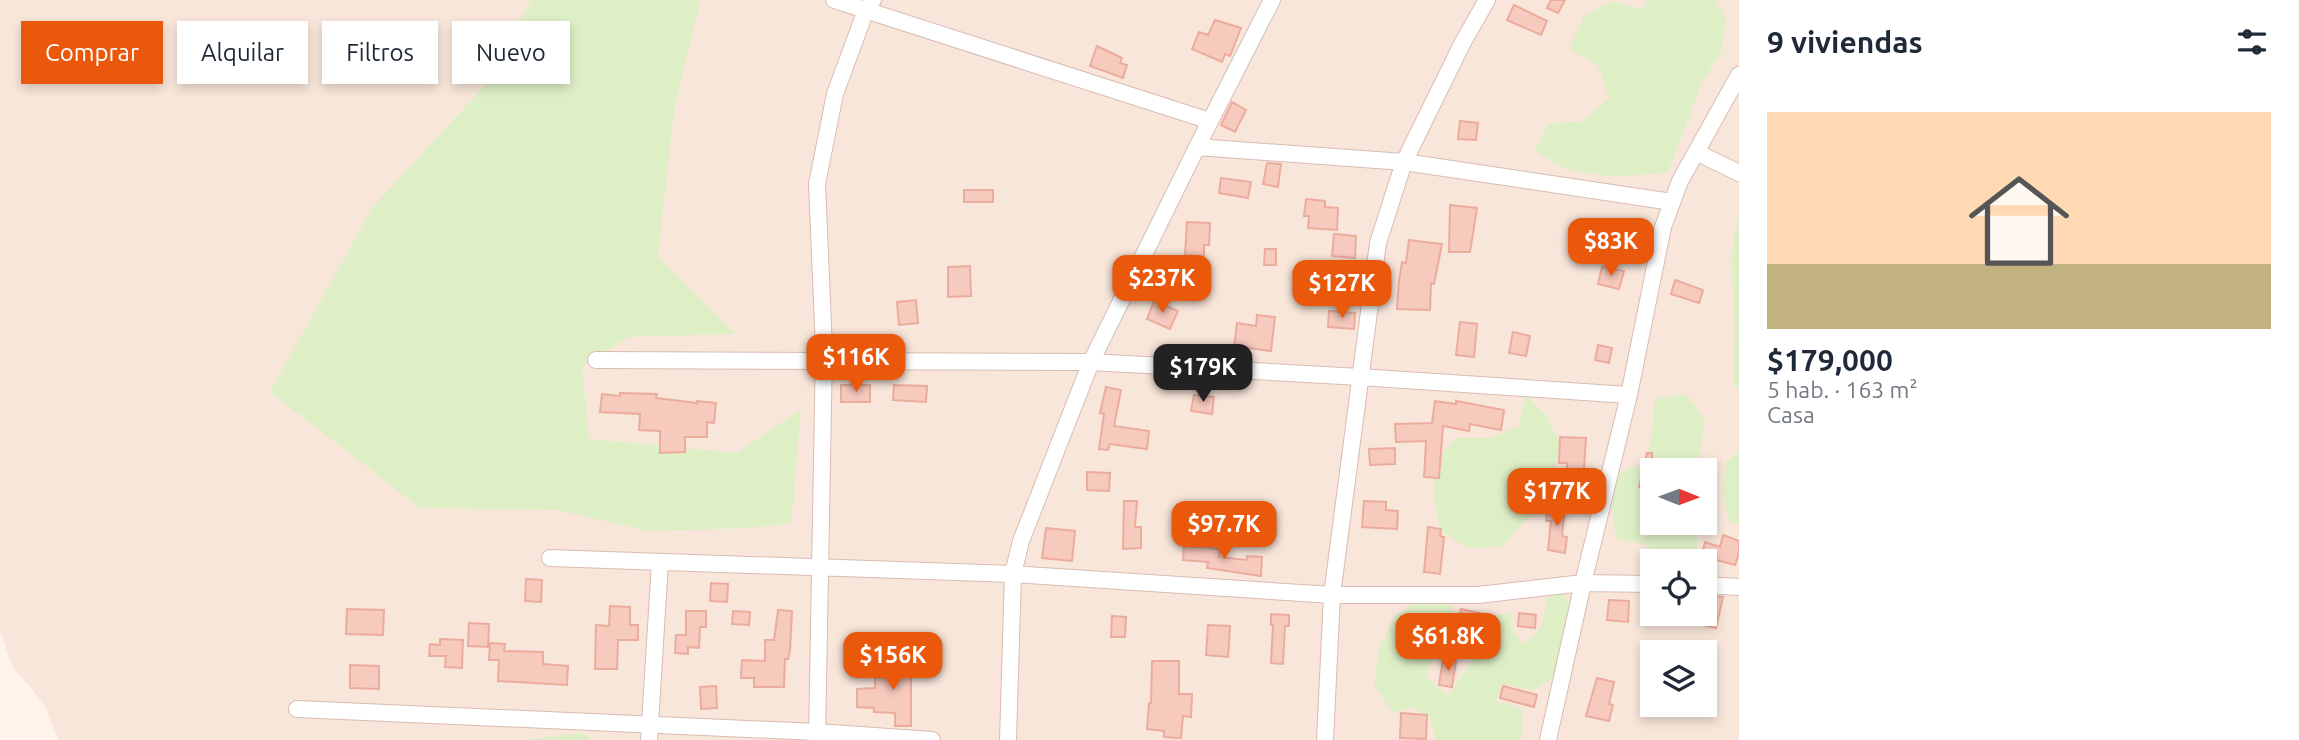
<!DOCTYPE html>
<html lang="es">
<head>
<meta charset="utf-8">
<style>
	:root { --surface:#fff; --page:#f6f6f7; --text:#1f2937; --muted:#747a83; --line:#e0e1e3; --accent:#ea580c }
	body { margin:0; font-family:Ubuntu,sans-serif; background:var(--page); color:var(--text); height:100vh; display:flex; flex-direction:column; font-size:26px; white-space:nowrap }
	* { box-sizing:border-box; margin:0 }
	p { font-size:23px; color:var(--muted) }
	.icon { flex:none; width:38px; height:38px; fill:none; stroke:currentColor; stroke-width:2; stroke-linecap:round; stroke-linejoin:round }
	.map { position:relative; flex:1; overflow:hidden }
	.sheet { display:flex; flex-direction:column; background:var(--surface); width:560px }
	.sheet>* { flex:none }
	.hud { position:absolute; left:21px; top:21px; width:665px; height:63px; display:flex; gap:14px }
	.needle { width:46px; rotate:91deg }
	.fabs { position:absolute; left:1640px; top:458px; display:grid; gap:14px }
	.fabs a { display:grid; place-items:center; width:77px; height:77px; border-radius:0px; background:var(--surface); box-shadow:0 4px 10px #0003; font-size:35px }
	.price { position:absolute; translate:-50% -60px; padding:0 16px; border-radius:14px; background:var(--accent); color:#fff; font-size:23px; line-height:46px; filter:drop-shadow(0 2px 4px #0008) }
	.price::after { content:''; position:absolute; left:50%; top:42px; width:21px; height:16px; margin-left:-10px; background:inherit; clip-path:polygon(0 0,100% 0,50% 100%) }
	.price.active { background:#222; color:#fff }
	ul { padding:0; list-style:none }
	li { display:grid; align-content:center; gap:14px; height:371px; padding:0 28px }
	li+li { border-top:2px solid var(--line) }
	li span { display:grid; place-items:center; height:217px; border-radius:0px; color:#555 }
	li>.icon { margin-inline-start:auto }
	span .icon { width:126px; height:126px; fill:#fffc; stroke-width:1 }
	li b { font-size:30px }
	h2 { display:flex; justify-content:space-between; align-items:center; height:84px; padding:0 28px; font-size:30px }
	.pill { padding:0 24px; border-radius:0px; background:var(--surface); box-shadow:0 4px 10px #0003; font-size:24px; line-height:63px }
	.pill.active { background:var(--accent); color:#fff }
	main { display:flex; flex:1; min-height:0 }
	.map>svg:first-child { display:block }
</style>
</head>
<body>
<main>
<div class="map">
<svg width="1739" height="740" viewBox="0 0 1739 740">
	<rect width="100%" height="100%" fill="#fff3ea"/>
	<!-- residential -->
	<path fill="#f9e6da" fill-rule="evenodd" d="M0,0H1739V740H59L44,704L12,666L0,630ZM1652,471H1704V523H1652ZM1652,562H1704V614H1652ZM1652,653H1704V705H1652Z"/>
	<!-- green -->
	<path fill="#deefc6" d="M531,0H700L674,111L658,257L736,334L629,337L582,367L589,439L737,453L801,409L791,523L752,528L648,531L557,510L420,508L270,392L372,208L490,80Z
		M1648,0H1715L1726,19L1721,53L1702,82L1668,172C1634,176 1601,179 1568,169C1557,166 1545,157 1534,150L1549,124L1583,121L1609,98L1598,66L1569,49L1584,16L1612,1L1642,10Z
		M1739,212V391L1734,386L1735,324L1731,256Z
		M1526,394L1547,417L1561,445L1552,476L1537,509L1501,547L1467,548L1440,530L1434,498V464L1456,438H1489L1519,426Z
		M1687,394L1705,420L1697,471H1652V523H1695L1699,559L1692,562H1660L1648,545L1616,539L1612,507L1617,475L1645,462L1652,432L1655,399Z
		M1739,452V523H1729L1723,492L1726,462Z
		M1563,594L1573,609L1560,672L1534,690L1502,684L1496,701L1522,709V740H1436L1430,718L1414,708L1393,712L1374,685L1379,649L1395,616L1423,598L1453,606L1442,640L1425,675L1448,696L1474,658L1495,615L1511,613V629L1524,644C1544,630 1544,621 1546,598Z
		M582,733L589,737V740H523Z"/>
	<!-- building -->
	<path fill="#f7cabe" stroke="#ecac9d" stroke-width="2" d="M1551,0H1565L1558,13L1547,8Z
		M1514,5L1547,21L1541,35L1507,20Z
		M1215,20L1241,28L1230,56L1225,54L1222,62L1192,49L1199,32L1208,35Z
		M1097,46L1122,58L1120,63L1127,65L1123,78L1090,66Z
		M1232,102L1246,110L1235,132L1221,125Z
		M1460,121L1478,123L1476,140L1458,139Z
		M1267,163L1281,164L1278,187L1263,184Z
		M1221,178L1251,182L1248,198L1219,193Z
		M964,190H993V202H964Z
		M1306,199L1325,201V207L1338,208L1337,230L1308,228L1309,216H1304Z
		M1450,205L1477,208L1470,252H1449Z
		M1187,222L1210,223L1209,245H1204V272H1184Z
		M1334,234L1356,236L1355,258L1332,256Z
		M1409,240L1442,244L1434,284L1431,283L1430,310L1397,309L1399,281L1402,262L1406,263Z
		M1265,249H1276V265H1264Z
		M970,266L971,296L948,297V267Z
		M1602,267L1624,271L1619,289L1598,284Z
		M1675,280L1703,290L1699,303L1671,294Z
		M916,300L918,323L899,325L897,302Z
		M1154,301L1178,311L1170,329L1147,319Z
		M1329,311L1355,313L1354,329L1328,327Z
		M1257,315L1275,317L1271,351L1234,346L1237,323L1256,326Z
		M1460,322L1477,324L1474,357L1456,355Z
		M1513,332L1530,336L1526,356L1509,353Z
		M1598,345L1612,348L1609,363L1595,360Z
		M841,385H870V402H841Z
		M894,385L927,386L926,402L893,400Z
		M1106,387L1121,390L1114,426L1149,431L1147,449L1110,444L1108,450L1099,449L1104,414L1100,413Z
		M620,393L657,394L656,398L697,403V401L716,403L714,423L707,422V437H685V452L660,453V431L639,430L640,414L600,412L602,394L620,396Z
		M1194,395L1214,397L1212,414L1191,411Z
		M1435,401L1456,404V401L1504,410L1501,430L1470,424L1469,431L1443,426L1439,478L1424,477L1426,441L1396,442L1395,424L1432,423Z
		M1560,437L1586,438L1584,469L1589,470L1588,483L1566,482L1567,463H1559Z
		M1395,448V464L1370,465L1369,449Z
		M1647,453H1652V489L1639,487Z
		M1087,472L1110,473L1109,491L1087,490Z
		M1124,501H1137L1135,527H1141V548L1123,549Z
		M1364,501L1386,502V510L1398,511L1397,529L1362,527Z
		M1548,504L1565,505L1562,536L1567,537L1565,553L1548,550L1551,521H1546Z
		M1428,527L1441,529L1440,536L1444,537L1440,574L1424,572Z
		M1046,528L1075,531L1072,561L1042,558Z
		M1723,535L1739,541V553L1735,565L1701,556L1705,542L1720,547Z
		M1184,546L1221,549L1219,557L1247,560V556L1262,557L1261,576L1207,568L1208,562L1183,560Z
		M526,579L542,580L541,602L525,601Z
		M711,583L728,584L727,602L710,601Z
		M1707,596L1723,597L1716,628L1676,619V614H1704Z
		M1609,600L1629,601L1628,622L1607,620Z
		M610,606L630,607V625H638V640H618L617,669H595L596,625L609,626Z
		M347,609L384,610L383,635L346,634Z
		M1461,609L1489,615L1481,649L1464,645L1465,638L1455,636Z
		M778,610L792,611L790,651L788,659H785L784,687H754V678H741L742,660L765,661V640H774Z
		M686,611H706V627H700L699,648L688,647V654L675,653L676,635H686Z
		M733,611L750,612L749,625L732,624Z
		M1519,613L1536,615L1535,628L1518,626Z
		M1271,614L1289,615V626H1285L1283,664L1271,663L1273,625H1271Z
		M1112,616L1126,617L1125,637H1111Z
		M469,623L489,624L488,647L468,646Z
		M1415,624L1431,636L1422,647L1407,636Z
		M1208,625L1230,626L1228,657L1206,655Z
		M440,639L463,640L462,668L445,667L446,656H429L430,644L440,645Z
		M490,643L505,644L504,651L543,652V664L568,666L567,685L498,681L499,660H489Z
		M898,657L924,658L923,671L911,670V726H895V713L874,712V708L857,707V689L875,688V677L896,678Z
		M1443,659L1456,661L1452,687L1439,685Z
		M1152,661H1179V694H1192L1191,717L1183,716L1181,738L1164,737V731L1147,729L1149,703H1151Z
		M350,665L379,666V689L350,688Z
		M1597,678L1614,682L1609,704L1613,705L1609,721L1586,716Z
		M716,686L717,708L701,709L700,687Z
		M1503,686L1537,695L1534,707L1500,698Z
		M1401,713L1427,715L1426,739L1400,738Z"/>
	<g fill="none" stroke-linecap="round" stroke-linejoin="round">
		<!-- minor casing -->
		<g stroke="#d8bcb2" stroke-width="18">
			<path id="minor" d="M834,0L1210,121
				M1197,147L1404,162L1672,202
				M1696,152L1739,173
				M596,360L1091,362L1360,377L1629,395
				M550,558L1013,574L1332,595H1478L1583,583L1652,584
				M1704,585L1739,587
				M297,709L817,732L932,740
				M649,740L660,562
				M817,740L824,349L817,184L835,94L866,10L873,0
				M1008,740L1013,574L1021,541L1091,362L1197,147L1272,0
				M1325,740L1332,595L1378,243L1404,162L1463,42L1487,0
				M1548,740L1583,583L1629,395L1663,227L1680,181L1739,75"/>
		</g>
		<!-- minor -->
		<use href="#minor" stroke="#fff" stroke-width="16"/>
	</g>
</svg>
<div class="fabs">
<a><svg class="needle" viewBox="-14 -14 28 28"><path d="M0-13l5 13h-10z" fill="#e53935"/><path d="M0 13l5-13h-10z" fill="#747a83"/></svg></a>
<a><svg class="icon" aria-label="locate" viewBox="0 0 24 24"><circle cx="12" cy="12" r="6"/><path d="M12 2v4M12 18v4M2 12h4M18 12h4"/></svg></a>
<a><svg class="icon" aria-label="layers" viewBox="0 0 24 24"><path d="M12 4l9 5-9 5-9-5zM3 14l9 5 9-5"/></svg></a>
</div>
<b class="price" style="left:1611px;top:278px">$83K</b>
<b class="price" style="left:1162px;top:315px">$237K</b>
<b class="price" style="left:1342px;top:320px">$127K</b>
<b class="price" style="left:856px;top:394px">$116K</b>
<b class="price active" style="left:1203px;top:404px">$179K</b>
<b class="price" style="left:1557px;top:528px">$177K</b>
<b class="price" style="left:1224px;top:561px">$97.7K</b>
<b class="price" style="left:1448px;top:673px">$61.8K</b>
<b class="price" style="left:893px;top:692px">$156K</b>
<div class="hud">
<a class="pill active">Comprar</a>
<a class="pill">Alquilar</a>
<a class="pill">Filtros</a>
<a class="pill">Nuevo</a>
</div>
</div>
<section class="sheet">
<h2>9 viviendas<svg class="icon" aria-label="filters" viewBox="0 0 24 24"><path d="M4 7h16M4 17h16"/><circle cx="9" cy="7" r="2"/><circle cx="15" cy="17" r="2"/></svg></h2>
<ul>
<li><span style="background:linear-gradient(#ffd9b3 70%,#c2b280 0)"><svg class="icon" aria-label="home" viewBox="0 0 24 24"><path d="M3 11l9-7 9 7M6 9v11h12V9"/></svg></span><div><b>$179,000</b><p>5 hab. · 163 m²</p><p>Casa</p></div></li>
</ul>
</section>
</main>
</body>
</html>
